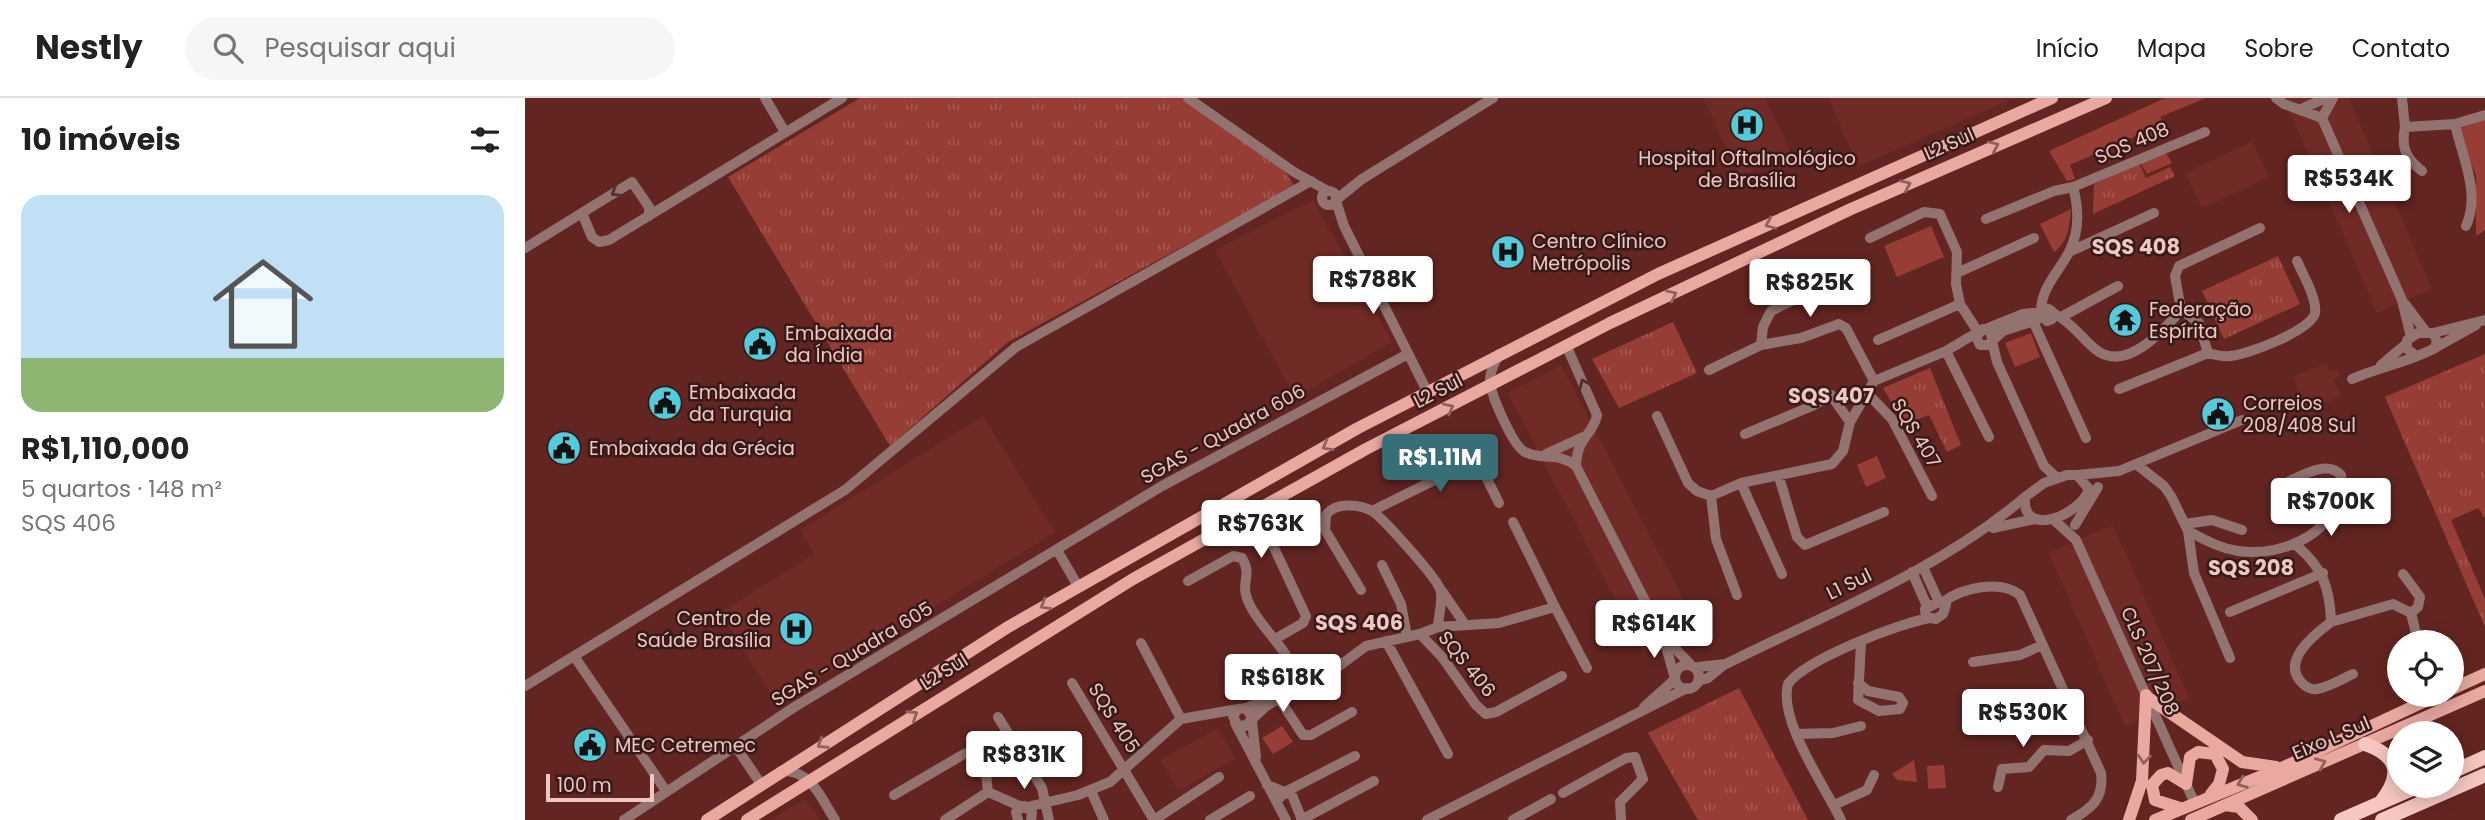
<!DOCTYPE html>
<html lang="pt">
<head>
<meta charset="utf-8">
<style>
	:root { --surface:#fff; --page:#f6f6f6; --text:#222; --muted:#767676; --line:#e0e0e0; --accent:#386e75 }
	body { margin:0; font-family:Poppins,sans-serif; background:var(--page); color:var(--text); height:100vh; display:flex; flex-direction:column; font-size:26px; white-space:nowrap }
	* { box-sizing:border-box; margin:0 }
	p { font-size:23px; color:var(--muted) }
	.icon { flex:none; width:38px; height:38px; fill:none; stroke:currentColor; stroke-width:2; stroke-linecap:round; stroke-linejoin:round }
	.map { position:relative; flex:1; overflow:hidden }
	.drawer { display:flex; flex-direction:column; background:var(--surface); width:525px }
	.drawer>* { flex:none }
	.tools { position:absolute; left:1862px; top:532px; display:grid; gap:14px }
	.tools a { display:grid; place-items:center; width:77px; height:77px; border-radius:50%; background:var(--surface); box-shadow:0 4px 18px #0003; font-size:35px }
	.scale { position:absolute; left:21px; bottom:18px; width:108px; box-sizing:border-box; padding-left:7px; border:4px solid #efc7c2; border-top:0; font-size:19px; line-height:24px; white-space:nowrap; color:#efc7c2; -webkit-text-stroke:5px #361a17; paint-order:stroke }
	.price { position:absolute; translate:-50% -60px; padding:0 16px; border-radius:7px; background:#fff; color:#222; font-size:23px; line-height:46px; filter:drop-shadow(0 2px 4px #0008) }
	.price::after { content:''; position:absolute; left:50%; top:42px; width:21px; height:16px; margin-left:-10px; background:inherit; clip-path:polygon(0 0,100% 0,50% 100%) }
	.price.selected { background:var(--accent); color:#fff }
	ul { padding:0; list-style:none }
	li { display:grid; align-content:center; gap:14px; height:371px; padding:0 21px }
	li span { display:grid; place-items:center; height:217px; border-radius:21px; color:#555 }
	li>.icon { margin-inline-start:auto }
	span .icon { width:126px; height:126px; fill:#fffc; stroke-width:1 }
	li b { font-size:30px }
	h2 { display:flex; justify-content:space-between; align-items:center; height:84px; padding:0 21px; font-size:30px }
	header { display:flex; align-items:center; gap:42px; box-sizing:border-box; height:98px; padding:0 35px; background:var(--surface); border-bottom:2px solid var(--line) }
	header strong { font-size:33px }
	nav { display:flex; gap:38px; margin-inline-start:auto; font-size:24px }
	.search { width:490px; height:63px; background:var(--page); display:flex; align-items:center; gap:18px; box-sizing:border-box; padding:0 24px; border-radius:38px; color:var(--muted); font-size:26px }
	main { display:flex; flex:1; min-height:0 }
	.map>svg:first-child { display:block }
</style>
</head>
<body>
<header>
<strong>Nestly</strong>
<div class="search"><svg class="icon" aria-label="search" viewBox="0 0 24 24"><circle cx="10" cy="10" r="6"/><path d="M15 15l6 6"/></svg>Pesquisar aqui</div>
<nav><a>Início</a><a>Mapa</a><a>Sobre</a><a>Contato</a></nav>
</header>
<main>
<section class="drawer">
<h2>10 imóveis<svg class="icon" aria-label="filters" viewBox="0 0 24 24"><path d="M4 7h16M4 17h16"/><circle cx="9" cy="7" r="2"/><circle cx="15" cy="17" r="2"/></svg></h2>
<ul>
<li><span style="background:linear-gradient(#bfe0f5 75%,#8fb573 0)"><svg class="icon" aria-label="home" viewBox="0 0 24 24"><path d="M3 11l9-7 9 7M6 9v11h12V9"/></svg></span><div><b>R$1,110,000</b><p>5 quartos · 148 m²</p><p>SQS 406</p></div></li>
</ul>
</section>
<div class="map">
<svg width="1960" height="722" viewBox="0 0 1960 722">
	<defs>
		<pattern id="grass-tufts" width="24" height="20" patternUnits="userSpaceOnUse" patternTransform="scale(1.75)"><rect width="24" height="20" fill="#963d36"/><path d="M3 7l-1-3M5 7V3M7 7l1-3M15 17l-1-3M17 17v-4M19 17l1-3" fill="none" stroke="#a55851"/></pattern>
	</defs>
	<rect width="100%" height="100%" fill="#632521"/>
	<!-- built -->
	<path fill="#712b26" d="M1178,0H1240L1266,55L1215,78Z
		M1303,0H1490L1333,68Z
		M1759,0H1824L1907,191L1852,215Z
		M1727,44L1745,79L1677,110L1660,75Z
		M788,102L867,244L770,300L690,152Z
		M1801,265L1805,274L1812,271L1815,278L1808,281L1816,298L1782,313L1768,279Z
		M1036,267L1172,528L1118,556L983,295Z
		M458,318L530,434L252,606L195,514L290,456L275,432Z
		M1588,427L1664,600L1600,628L1524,455Z
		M693,630L710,661L653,693L636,662Z
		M280,701L295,722H245Z"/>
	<!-- grass -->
	<path fill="url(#grass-tufts)" d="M335,0H657L761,74L769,88L483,244L365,348L203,79Z
		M1614,65L1621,80L1645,69L1650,78L1568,116L1569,86Z
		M1753,158L1775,206L1699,241L1677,193Z
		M1148,224L1172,275L1094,310L1067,261Z
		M1960,256V419L1953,410L1926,422L1960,501V529L1860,299Z
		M1405,270L1436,347L1422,354L1404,317L1380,326L1358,290Z
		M1214,590L1283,722H1173L1123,635Z"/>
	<!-- park -->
	<path fill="#963d36" d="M1640,0H1681L1635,19L1644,36L1627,44L1622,33L1545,67L1550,81L1542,83L1524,53Z
		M1960,22V132L1951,138V78L1933,31Z
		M1640,53L1647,65L1622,76L1615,64Z
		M1546,111C1544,129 1544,143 1529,154L1515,126Z
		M1406,128L1419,159L1372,179L1359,148Z
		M1733,188L1740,208L1707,220L1699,203Z
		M1506,235L1515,259L1490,269L1480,245Z
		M1352,358L1361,380L1341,389L1332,367Z
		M1960,382V418L1958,419L1946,387Z
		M757,628L768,644L748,656L737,640Z
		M1389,662L1392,684L1372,682L1367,676Z
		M1419,667L1421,690L1403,691L1402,668Z"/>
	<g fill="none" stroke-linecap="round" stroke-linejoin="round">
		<!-- minor -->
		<path stroke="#93736f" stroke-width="10" d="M240,0L260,34
			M663,0L769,74L803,93
			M1751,0L1759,6L1797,20
			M1877,0L1880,29
			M1776,11L1801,0
			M1797,20L1877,202L1886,239
			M1797,20L1808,0
			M1897,73C1880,60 1876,49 1880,29L1930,26
			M797 100a7 7 0 1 1 14 0a7 7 0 1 1-14 0Z
			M811,102L837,81L968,0
			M811,103L819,128L903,295
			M57,115L67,139L74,144L84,142L317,0
			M1461,121L1529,93L1548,89
			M1941,128C1956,95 1937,59 1930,26L1960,17
			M1345,140L1399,114L1415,116L1432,154L1431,186L1435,206
			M0,150L107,84L124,109V118
			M1544,154L1629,115
			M1432,175L1509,140
			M1880,206L1901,234
			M1516,214C1516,189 1534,174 1544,154C1555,133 1554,111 1548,89L1680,34
			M1529,216L1527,221L1522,223L1516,217L1517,212C1526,209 1524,212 1530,216C1548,226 1555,238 1570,251C1600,276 1638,233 1656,212L1650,178L1654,168L1735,130
			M1538,218L1593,188
			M1508,223L1561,340
			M1461,231L1498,216L1516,214
			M1908,235L1960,222
			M1467,240L1464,232L1458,231L1451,239L1455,247H1463L1478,233L1512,222
			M1467,243L1472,264L1519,368L1532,380
			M1041,247L1072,317C1068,338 1052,338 1051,368L1138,538L1166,567
			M1236,247L1238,229L1246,213L1319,177
			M1910,250L1951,227
			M1421,253L1464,339
			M1683,255C1690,257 1697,259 1705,258C1722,257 1787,232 1790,215C1792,200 1778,177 1772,163
			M974,256C970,264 965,272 965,282C965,296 988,348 1000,354C1017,363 1032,353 1051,368
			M1856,267L1881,246
			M1184,272L1236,247L1276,240L1314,226L1321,230L1349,283
			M1827,281C1854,269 1884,264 1910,250L1912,243L1908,235H1893L1882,242V251L1892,258
			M1594,291L1683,255L1674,225L1656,212
			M1341,294L1367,321L1407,398
			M1132,318L1163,385L1172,393L1186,398
			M1220,336L1287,308L1306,297L1325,324
			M942,344L952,361
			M1021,356L1058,339
			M1611,366L1639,388L1646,398L1663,433L1669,475L1705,560
			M1542,377H1552L1564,391C1555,418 1496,441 1500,399L1519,385Z
			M1552,377L1594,373L1717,322
			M1254,379L1272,439L1280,447L1359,414
			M1216,385L1257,476
			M847,413L952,361L974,405
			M1528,421L1551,442L1667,699
			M988,424L1030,509
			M1660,426L1687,422L1717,432
			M1550,427L1573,389
			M1468,430L1510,421
			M1663,433C1680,442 1694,450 1713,453C1759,460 1821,432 1816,377C1801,361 1775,379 1758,386
			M746,443L781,518L778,525L750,541
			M1771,447C1797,469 1805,489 1806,524C1790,536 1755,563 1777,585C1781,589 1786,592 1792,591C1804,589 1817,581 1828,576
			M532,452L553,488
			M857,467L876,506L882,539
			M1398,469L1414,504
			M1387,474L1402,508
			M1878,476L1895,499L1893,509L1886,515
			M663,483L708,458L717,460C727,477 717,482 721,497C728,524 764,550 773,581
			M917,493L939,525
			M1212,497L1191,441L1186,398L1216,385L1307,366L1318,353L1325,324L1349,283L1421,253L1453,234L1435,206L1353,242
			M1414,504L1421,507L1418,516L1411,521L1401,519L1400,511Z
			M1418,504C1437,490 1475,481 1495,497L1576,675C1579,701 1567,710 1546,722
			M1705,514L1798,475
			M1806,524L1868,506L1886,515L1893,544
			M913,529L974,525L1030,509L1062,570
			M895,536L917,559L951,607L961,616L971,614L1037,578
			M1139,542L1149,577
			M861,543L923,656
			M616,545L656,621
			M49,558L141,693
			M1448,564L1495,557L1517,547
			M1150 579a12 12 0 1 1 24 0a12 12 0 1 1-24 0Z
			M1173,569L1201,566C1303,515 1413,473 1500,399
			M1173,583L1183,580L1200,566
			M547,585L629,722
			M1333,585L1343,593L1374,599L1378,605L1375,611L1354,613L1333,602
			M0,588L320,392L491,249L786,83
			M773,589L802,577L841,548L895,536L913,529C913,518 919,501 915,491C911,479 857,419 847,413C834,406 810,404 801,417L800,432L836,492
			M751,596L778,637H786L827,614
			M1333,602L1336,544
			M1119,609L1148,583
			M721,610L738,603L764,585
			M473,619L517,690L524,722
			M728,621L721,610L713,611L708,618L712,627L720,628L740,609L771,590
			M727,623L731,659
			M710,625L761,722
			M1480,625L1493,605L1520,606L1541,597
			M1272,636L1308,635L1336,628
			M211,649L236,686
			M256,673C286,671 296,700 310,722
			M742,687L767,697L777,722
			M1473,689L1477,671L1504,669L1519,652L1544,653L1563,642
			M566,693L579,722
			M1038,695L1101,660L1110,659L1118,681L1095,704L1096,722
			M369,697L439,656L450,653L459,657L463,694
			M751,703L762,693L830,658
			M1309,707L1342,692L1349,677
			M502,709L553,697L585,684L656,621L713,611
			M99,722L271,608L637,388L883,256
			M420,722L463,694L497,709
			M493,722L491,714L499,708L507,714L506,722
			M629,722L694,679
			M685,722L725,698
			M776,722L849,683
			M902,722L1162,590
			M988,722L1026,701
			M1316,722C1300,688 1253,623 1263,586C1281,561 1373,526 1404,520"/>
		<!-- major -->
		<path stroke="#e9a9a1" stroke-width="12" d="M1927,591L1960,576
			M1622,599L1717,664L1751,669
			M1661,686L1665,659L1673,654L1690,656L1698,671L1694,686L1686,696
			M1700,707L1714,709L1727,722
			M1655,710L1630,702L1627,687L1636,677L1643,675L1661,686
			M182,722L483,529L833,330L1133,176L1527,0
			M222,722L608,481L841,351L1085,225L1326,111L1581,0
			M1604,722L1617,683L1621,597
			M1630,722L1761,668L1913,597
			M1666,722L1960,593"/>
		<!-- highway -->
		<path stroke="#f6c7c1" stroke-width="14" d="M1840,646C1873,658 1878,675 1856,704
			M1927,674L1960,659
			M1816,722L1894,688
			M1857,722L1960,677"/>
	</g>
	<!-- one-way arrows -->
	<defs><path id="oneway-chevron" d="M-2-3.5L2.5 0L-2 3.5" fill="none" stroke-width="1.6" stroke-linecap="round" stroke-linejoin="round" transform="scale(1.75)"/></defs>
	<g stroke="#90625c">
		<use href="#oneway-chevron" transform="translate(1469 48) rotate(-24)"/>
		<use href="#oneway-chevron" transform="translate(1381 87) rotate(-24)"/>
		<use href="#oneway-chevron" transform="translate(1245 126) rotate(157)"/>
		<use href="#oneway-chevron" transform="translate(1147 197) rotate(-25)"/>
		<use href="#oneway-chevron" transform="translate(924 310) rotate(-27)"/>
		<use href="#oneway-chevron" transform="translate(802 348) rotate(151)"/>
		<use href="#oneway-chevron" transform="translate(520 507) rotate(150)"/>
		<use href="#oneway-chevron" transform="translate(388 617) rotate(-33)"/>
		<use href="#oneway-chevron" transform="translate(297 646) rotate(148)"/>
		<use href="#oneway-chevron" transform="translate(1619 661) rotate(94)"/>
		<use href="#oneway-chevron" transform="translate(1796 665) rotate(-23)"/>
		<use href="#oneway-chevron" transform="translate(1717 685) rotate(159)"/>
	</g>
	<g stroke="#4d302d">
		<use href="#oneway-chevron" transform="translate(91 94) rotate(148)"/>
		<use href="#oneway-chevron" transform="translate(1059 286) rotate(-114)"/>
	</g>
	<!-- icons -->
	<defs>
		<g id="hospital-disc" transform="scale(1.75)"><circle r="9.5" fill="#53cbda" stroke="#361a17"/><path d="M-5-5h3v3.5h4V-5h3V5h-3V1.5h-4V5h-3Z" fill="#111"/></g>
		<g id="temple-disc" transform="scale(1.75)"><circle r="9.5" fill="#53cbda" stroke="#361a17"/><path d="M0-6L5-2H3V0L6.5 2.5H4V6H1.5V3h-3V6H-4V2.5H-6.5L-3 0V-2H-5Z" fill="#111"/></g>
		<g id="civic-disc" transform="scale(1.75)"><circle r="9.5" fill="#53cbda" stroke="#361a17"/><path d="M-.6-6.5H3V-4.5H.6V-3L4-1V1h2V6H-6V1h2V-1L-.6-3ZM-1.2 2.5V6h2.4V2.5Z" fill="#111"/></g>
	</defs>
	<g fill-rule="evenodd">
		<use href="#hospital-disc" x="1222" y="27"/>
		<use href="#hospital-disc" x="983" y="154"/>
		<use href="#temple-disc" x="1600" y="222"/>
		<use href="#civic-disc" x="235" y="246"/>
		<use href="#civic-disc" x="140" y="305"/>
		<use href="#civic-disc" x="1693" y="316"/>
		<use href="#civic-disc" x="39" y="350"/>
		<use href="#hospital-disc" x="271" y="531"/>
		<use href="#civic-disc" x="65" y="647"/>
	</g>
	<g text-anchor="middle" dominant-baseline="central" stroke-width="5" stroke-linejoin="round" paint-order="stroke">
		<!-- street labels -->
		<g font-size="19" fill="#efc7c2" stroke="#361a17">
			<text transform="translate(1607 45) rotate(-23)">SQS 408</text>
			<text transform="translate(1424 46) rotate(-24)">L2 Sul</text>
			<text transform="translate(913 293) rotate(-27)">L2 Sul</text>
			<text transform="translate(1391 335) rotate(59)">SQS 407</text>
			<text transform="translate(698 336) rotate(-29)">SGAS - Quadra 606</text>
			<text transform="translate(1324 486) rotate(-26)">L1 Sul</text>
			<text transform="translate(327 556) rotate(-31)">SGAS - Quadra 605</text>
			<text transform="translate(1625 563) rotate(66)">CLS 207/208</text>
			<text transform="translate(942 566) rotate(51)">SQS 406</text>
			<text transform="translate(419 574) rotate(-32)">L2 Sul</text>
			<text transform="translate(589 620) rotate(58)">SQS 405</text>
			<text transform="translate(1806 640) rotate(-23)">Eixo L Sul</text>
		</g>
		<!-- poi labels -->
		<g font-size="19" fill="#efc7c2" stroke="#361a17" text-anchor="start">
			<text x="1222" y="60" text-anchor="middle">Hospital Oftalmológico<tspan x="1222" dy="22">de Brasília</tspan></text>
			<text x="1007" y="143">Centro Clínico<tspan x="1007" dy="22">Metrópolis</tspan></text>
			<text x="1624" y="211">Federação<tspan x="1624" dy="22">Espírita</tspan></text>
			<text x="260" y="235">Embaixada<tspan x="260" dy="22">da Índia</tspan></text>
			<text x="164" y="294">Embaixada<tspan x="164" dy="22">da Turquia</tspan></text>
			<text x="1718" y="305">Correios<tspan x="1718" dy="22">208/408 Sul</tspan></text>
			<text x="64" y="350">Embaixada da Grécia</text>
			<text x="246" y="520" text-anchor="end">Centro de<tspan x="246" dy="22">Saúde Brasília</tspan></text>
			<text x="90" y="647">MEC Cetremec</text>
		</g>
		<!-- neighbourhood labels -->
		<g font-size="21" font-weight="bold" fill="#efc7c2" stroke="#361a17">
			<text x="1611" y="148">SQS 408</text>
			<text x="1306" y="297">SQS 407</text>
			<text x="1726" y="469">SQS 208</text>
			<text x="834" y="524">SQS 406</text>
		</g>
	</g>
</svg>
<div class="tools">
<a><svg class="icon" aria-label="locate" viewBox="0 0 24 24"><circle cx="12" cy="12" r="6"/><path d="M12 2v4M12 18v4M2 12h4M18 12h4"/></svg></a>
<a><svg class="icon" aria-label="layers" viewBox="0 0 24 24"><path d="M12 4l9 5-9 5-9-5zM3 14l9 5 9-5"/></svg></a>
</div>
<div class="scale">100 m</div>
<b class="price" style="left:1824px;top:117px">R$534K</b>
<b class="price" style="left:848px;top:218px">R$788K</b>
<b class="price" style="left:1285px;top:221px">R$825K</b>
<b class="price selected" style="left:915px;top:396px">R$1.11M</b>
<b class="price" style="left:1806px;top:440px">R$700K</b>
<b class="price" style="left:736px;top:462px">R$763K</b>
<b class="price" style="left:1129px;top:562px">R$614K</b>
<b class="price" style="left:758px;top:616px">R$618K</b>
<b class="price" style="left:1498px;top:651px">R$530K</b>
<b class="price" style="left:499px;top:693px">R$831K</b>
</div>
</main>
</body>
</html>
